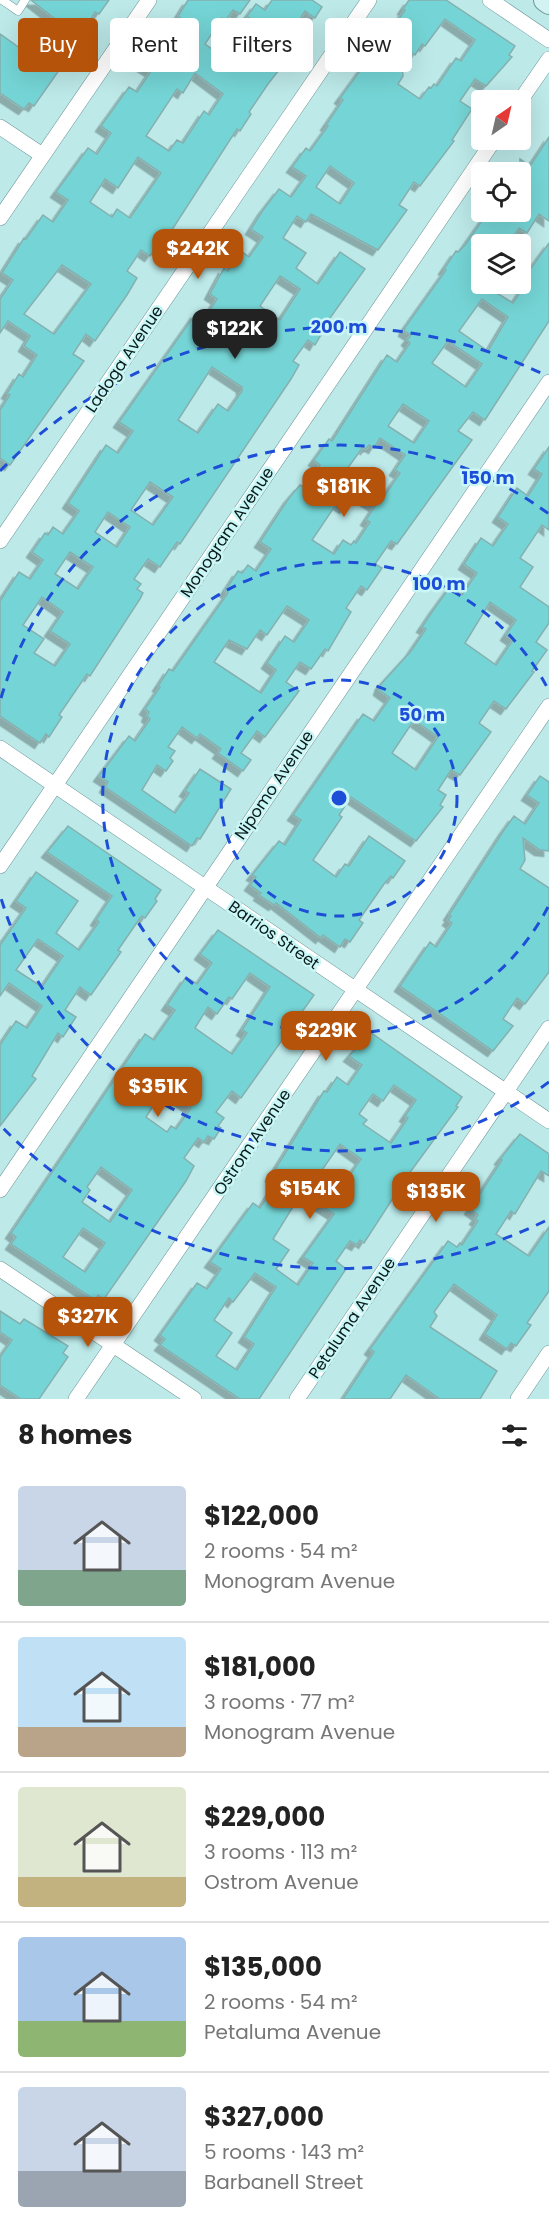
<!DOCTYPE html>
<html lang="en">
<head>
<meta charset="utf-8">
<style>
	:root { --surface:#fff; --page:#f2f2f2; --text:#222; --muted:#767676; --line:#e0e0e0; --accent:#b45309 }
	body { margin:0; font-family:Poppins,sans-serif; background:var(--page); color:var(--text); height:100vh; display:flex; flex-direction:column; font-size:22px; white-space:nowrap }
	* { box-sizing:border-box; margin:0 }
	p { font-size:20px; color:var(--muted) }
	.icon { flex:none; width:33px; height:33px; fill:none; stroke:currentColor; stroke-width:2; stroke-linecap:round; stroke-linejoin:round }
	.map { position:relative; height:1399px; overflow:hidden }
	.panel { display:flex; flex-direction:column; background:var(--surface); flex:1 }
	.panel>* { flex:none }
	.banner { position:absolute; left:18px; top:18px; width:513px; height:54px; display:flex; gap:12px }
	.needle { width:39px; rotate:34deg }
	.tools { position:absolute; left:471px; top:90px; display:grid; gap:12px }
	.tools a { display:grid; place-items:center; width:60px; height:60px; border-radius:6px; background:var(--surface); box-shadow:0 6px 24px #0002; font-size:30px }
	.price { position:absolute; translate:-50% -51px; padding:0 14px; border-radius:12px; background:var(--accent); color:#fff; font-size:20px; line-height:39px; filter:drop-shadow(0 2px 3px #0008) }
	.price::after { content:''; position:absolute; left:50%; top:36px; width:18px; height:14px; margin-left:-9px; background:inherit; clip-path:polygon(0 0,100% 0,50% 100%) }
	.price.active { background:#222; color:#fff }
	ul { padding:0; list-style:none }
	li { display:flex; align-items:center; gap:18px; height:150px; padding:0 18px }
	li+li { border-top:2px solid var(--line) }
	li span { display:grid; place-items:center; flex:none; width:168px; height:120px; border-radius:6px; color:#555 }
	li>.icon { margin-inline-start:auto }
	span .icon { width:72px; height:72px; fill:#fffc; stroke-width:1 }
	li b { font-size:26px }
	h2 { display:flex; justify-content:space-between; align-items:center; height:72px; padding:0 18px; font-size:26px }
	.pill { padding:0 21px; border-radius:6px; background:var(--surface); box-shadow:0 6px 24px #0002; font-size:21px; line-height:54px }
	.pill.active { background:var(--accent); color:#fff }
	.map>svg:first-child { display:block }
</style>
</head>
<body>
<div class="map">
<svg width="549" height="1399" viewBox="0 0 549 1399">
	<defs>
		<filter id="shadow"><feDropShadow dx="-5.5" dy="5.5" stdDeviation="0" flood-color="#0004"/></filter>
	</defs>
	<rect width="100%" height="100%" fill="#bde9e9"/>
	<!-- building -->
	<path fill="#74d5d6" stroke="#85b0af" stroke-width="1.5" fill-rule="evenodd" filter="url(#shadow)" d="M31,0H109L99,14L95,12L69,56L34,106L29,103L24,109L0,93V34L20,48L25,49L32,38L38,42L55,19Z
		M188,0H250L240,14L233,10L226,20L222,18L205,44L225,58L237,41L256,54L270,33L247,16L256,4L265,10L272,0H312L322,7L315,18L305,11L290,34L301,42L268,84L249,112L251,114L240,131L237,129L159,250L156,248L150,256L141,250L127,271L137,278L127,295L95,341L86,334L73,354L84,361L10,465L0,458V410L10,395L7,393L19,374L23,377L37,355L24,346L30,336L8,321L0,333V299L13,280L2,273L24,238L26,239L43,215L53,222L68,200L56,192L88,148L97,154L111,133L101,126L129,87L137,92L151,71L141,65L160,37L173,45L188,23L178,16ZM195,73L223,94L209,115L204,111L183,143L177,140L169,151L146,136L177,89L183,93ZM138,157L161,173L130,218L117,209L112,217L90,202L105,179L118,188ZM62,265L91,284L54,334L24,314Z
		M409,0H446L515,46L509,55L512,57L486,86L475,79L460,101L472,109L452,140L454,141L420,186L414,182L399,205L407,210L378,250L311,214L306,222L297,216L283,238L306,253L296,268L318,284L340,252L365,269L320,332L322,333L315,345L308,340L293,361L299,365L291,379L180,544L177,542L160,567L148,559L134,579L141,584L137,589L143,593L140,599L90,676L87,674L59,715L62,717L49,737L46,734L40,743L0,716V601L19,572L30,579L43,560L32,552L45,533L48,535L53,527L63,534L79,511L68,503L106,445L118,453L133,431L119,422L196,313L204,319L217,299L210,294L224,268L228,271L241,251L249,257L263,237L251,229L263,210L279,189L291,197L306,176L292,167L306,148L310,151L328,126L326,125L343,100L340,98L370,57L378,63L398,33L392,28L405,10L403,9ZM445,19L475,40L461,61L456,58L437,86L434,84L431,88L429,87L420,99L398,84L403,76L402,67L412,53L415,55L422,44L425,46ZM330,166L354,183L340,204L316,187ZM280,276L300,289L280,320L260,306ZM212,367L242,387V391L228,411L218,404L198,433L178,420ZM150,482L173,497L153,525L131,510ZM108,512L130,527L117,547L95,532ZM70,552L93,567L78,589L55,574ZM42,597L63,612L50,631L70,644L55,666L34,653L44,639L23,625Z
		M549,137V221L539,214L527,233L519,228L508,244H482V284L513,303L528,280L524,278L549,243V321L485,420L473,412L458,431L472,440L397,544L391,541L375,564L382,568L367,590L361,586L346,608L351,612L328,651L325,649L311,669L300,662L286,682L299,691L265,737L257,731L241,753L251,760L243,771L218,753L221,749L200,734L197,738L182,727L168,747L175,751L170,758L173,761L166,771L157,765L142,790L175,813L189,793L185,791L200,769L231,789L200,839L197,838L192,846L105,787L108,782L99,776L129,736L135,741L150,719L147,716L149,712L145,709L160,687L158,686L169,669L173,671L199,634L228,593L225,591L238,571L242,573L248,565L256,571L271,549L260,542L289,498L300,485L304,487L320,465L314,460L329,439L332,441L387,355L397,362L410,343L407,340L411,335L404,331L406,326L446,270L444,269L456,251L458,252L465,245L488,212H520V159L530,166ZM482,299L508,317L488,351L459,331ZM448,341L482,364L466,387L432,363ZM403,404L429,421L414,443L388,426ZM380,438L405,455L395,470L400,473L385,495L347,469L363,447L366,449L369,445L374,448ZM355,493L375,506L366,520L370,522L356,543L354,541L351,545L343,540L334,554L312,540L337,503L345,508ZM287,606L309,620L294,642L285,636L267,663L276,670L261,693L214,662L229,640L247,649L260,630L267,635Z
		M549,447V530L542,525L520,558L533,567L520,587L549,607V623L536,642L547,650L532,671L534,672L506,709L494,701L479,723L491,732L460,775L451,770L438,790L446,795L440,805L443,807L416,841L351,797L339,815L342,817L313,860L336,877L345,864L349,866L369,836L405,861L393,878L391,876L384,884L359,920L363,923L350,942L345,939L340,947L323,935L321,938L276,903L274,905L259,895L261,893L250,885L256,877L252,875L279,841L285,845L301,820L293,815L363,714L374,721L390,698L379,690L381,684L411,651L426,629L422,627L434,609L450,587L462,595L477,573L464,564L481,538L493,546L508,524L498,517L517,488L528,496L542,474L534,469ZM490,602L516,620L506,635L513,640L496,665L465,643ZM414,720L438,737L416,770L392,753Z
		M540,776L549,782V851L540,850L523,838L525,860L520,869L549,888V972L525,1004L517,998L503,1019L513,1026L493,1051L400,986L430,942L436,947L452,923L448,920L451,916L449,915L504,830L514,816L525,824L539,803L527,795Z
		M68,826L161,890L155,899L157,901L145,918L142,916L138,921L118,950L121,952L91,995L80,987L65,1010L76,1017L63,1037L58,1033L32,1076L36,1079L0,1126V1045L16,1021L27,1028L42,1006L9,983L0,996V945L26,908L16,901L36,872L78,901L56,933L79,950L99,922L96,920L112,896L47,852ZM38,939L63,956L42,987L16,970Z
		M218,930L314,995L241,1098L232,1091L216,1112L224,1118L218,1126L221,1128L214,1139L208,1136L204,1142L198,1138L184,1158L194,1166L186,1181L104,1299L98,1295L95,1300L11,1244L16,1237L11,1233L145,1034L154,1040L175,1010L167,1005L186,977L197,984L212,963L200,954ZM250,973L270,987L242,1030L247,1033L232,1054L195,1028L208,1007L217,1014L229,997L232,999ZM164,1089L191,1108L176,1129L171,1126L167,1132L146,1117ZM101,1167L132,1190L110,1222L82,1202L90,1190L87,1187ZM83,1228L105,1243L85,1272L63,1257Z
		M370,1032L462,1097L456,1106L458,1107L408,1175L364,1243L360,1240L357,1245L350,1241L336,1261L346,1269L259,1399H240L160,1345L165,1339L160,1335L197,1283L207,1289L221,1269L210,1262L253,1203L260,1208L278,1180L271,1176L324,1091L327,1092L337,1077L348,1085L362,1065L349,1056ZM394,1085L416,1100L405,1116L408,1118L391,1143L363,1124L367,1120L359,1114L373,1094L383,1101ZM340,1144L361,1159L343,1185L322,1170ZM305,1195L334,1214L303,1257L313,1263L298,1285L276,1269L289,1250L273,1239L294,1205ZM255,1273L276,1287L244,1337L254,1344L237,1370L216,1356L232,1333L214,1320L229,1298L233,1302Z
		M520,1134L549,1154V1176L541,1171L515,1214L511,1211L496,1234L529,1256L549,1227V1291L527,1323L531,1325L516,1346L511,1343L507,1349L485,1334L497,1315L454,1284L434,1312L437,1316L430,1327L497,1371L480,1399H440L406,1375L390,1399H343L374,1352L370,1349L448,1241L457,1247L460,1243L462,1245L478,1221L475,1219L478,1215L470,1209L502,1160L500,1159Z
		M0,1311L20,1324L24,1319L68,1346L63,1353L68,1357L39,1399H21L0,1385V1357L12,1340L0,1332Z"/>
	<g fill="none" stroke-linecap="round" stroke-linejoin="round">
		<!-- service casing -->
		<g stroke="#6c9696" stroke-width="9">
			<path id="service" d="M2,0L18,11L25,0"/>
		</g>
		<!-- minor casing -->
		<g stroke="#6c9696" stroke-width="16">
			<path id="minor" d="M490,0L549,40
				M520,101L549,59
				M0,127L42,155
				M0,218L149,0
				M0,541L369,0
				M0,748L549,1121
				M0,866L494,140
				M0,1190L549,382
				M0,1269L194,1399
				M76,1399L549,706
				M297,1399L549,1028
				M518,1399L549,1353"/>
		</g>
		<!-- secondary casing -->
		<g stroke="#6c9696" stroke-width="24">
			<path id="secondary" d="M545,0L549,3"/>
		</g>
		<!-- service -->
		<use href="#service" stroke="#fff" stroke-width="8"/>
		<!-- minor -->
		<use href="#minor" stroke="#fff" stroke-width="15"/>
		<!-- secondary -->
		<use href="#secondary" stroke="#d3f2f2" stroke-width="22"/>
	</g>
	<!-- distance rings -->
	<g fill="none" stroke="#1d4ed8" stroke-width="3" stroke-dasharray="10 8">
		<circle cx="339" cy="798" r="118"/>
		<path d="M548 907A236 236 0 1 1 548 689"/>
		<path d="M549 1082A353 353 0 0 1 1 898M1 698A353 353 0 0 1 549 514"/>
		<path d="M545 1221A471 471 0 0 1 0 1125M0 471A471 471 0 0 1 545 375"/>
	</g>
	<g text-anchor="middle" dominant-baseline="central" stroke-width="5" stroke-linejoin="round" paint-order="stroke">
		<!-- street labels -->
		<g font-size="16" fill="#091a1a" stroke="#caf7f6">
			<text transform="translate(124 359) rotate(-56)">Ladoga Avenue</text>
			<text transform="translate(227 532) rotate(-56)">Monogram Avenue</text>
			<text transform="translate(274 785) rotate(-56)">Nipomo Avenue</text>
			<text transform="translate(274 935) rotate(35)">Barrios Street</text>
			<text transform="translate(252 1142) rotate(-56)">Ostrom Avenue</text>
			<text transform="translate(352 1318) rotate(-56)">Petaluma Avenue</text>
		</g>
	</g>
	<circle cx="339" cy="798" r="9" fill="#1d4ed8" stroke="#caf7f6" stroke-width="3"/>
	<g font-size="18" text-anchor="middle" font-weight="bold" fill="#1d4ed8" stroke="#caf7f6" stroke-width="5" stroke-linejoin="round" paint-order="stroke">
		<text x="339" y="333">200 m</text>
		<text x="488" y="484">150 m</text>
		<text x="439" y="590">100 m</text>
		<text x="422" y="721">50 m</text>
	</g>
</svg>
<div class="tools">
<a><svg class="needle" viewBox="-14 -14 28 28"><path d="M0-13l5 13h-10z" fill="#e53935"/><path d="M0 13l5-13h-10z" fill="#767676"/></svg></a>
<a><svg class="icon" aria-label="locate" viewBox="0 0 24 24"><circle cx="12" cy="12" r="6"/><path d="M12 2v4M12 18v4M2 12h4M18 12h4"/></svg></a>
<a><svg class="icon" aria-label="layers" viewBox="0 0 24 24"><path d="M12 4l9 5-9 5-9-5zM3 14l9 5 9-5"/></svg></a>
</div>
<b class="price" style="left:198px;top:280px">$242K</b>
<b class="price active" style="left:235px;top:360px">$122K</b>
<b class="price" style="left:344px;top:518px">$181K</b>
<b class="price" style="left:326px;top:1062px">$229K</b>
<b class="price" style="left:158px;top:1118px">$351K</b>
<b class="price" style="left:310px;top:1220px">$154K</b>
<b class="price" style="left:436px;top:1223px">$135K</b>
<b class="price" style="left:88px;top:1348px">$327K</b>
<div class="banner">
<a class="pill active">Buy</a>
<a class="pill">Rent</a>
<a class="pill">Filters</a>
<a class="pill">New</a>
</div>
</div>
<section class="panel">
<h2>8 homes<svg class="icon" aria-label="filters" viewBox="0 0 24 24"><path d="M4 7h16M4 17h16"/><circle cx="9" cy="7" r="2"/><circle cx="15" cy="17" r="2"/></svg></h2>
<ul>
<li><span style="background:linear-gradient(#c9d6e8 70%,#7fa58c 0)"><svg class="icon" aria-label="home" viewBox="0 0 24 24"><path d="M3 11l9-7 9 7M6 9v11h12V9"/></svg></span><div><b>$122,000</b><p>2 rooms · 54 m²</p><p>Monogram Avenue</p></div></li>
<li><span style="background:linear-gradient(#bfe0f5 75%,#b9a48a 0)"><svg class="icon" aria-label="home" viewBox="0 0 24 24"><path d="M3 11l9-7 9 7M6 9v11h12V9"/></svg></span><div><b>$181,000</b><p>3 rooms · 77 m²</p><p>Monogram Avenue</p></div></li>
<li><span style="background:linear-gradient(#dfe7d0 75%,#c2b280 0)"><svg class="icon" aria-label="home" viewBox="0 0 24 24"><path d="M3 11l9-7 9 7M6 9v11h12V9"/></svg></span><div><b>$229,000</b><p>3 rooms · 113 m²</p><p>Ostrom Avenue</p></div></li>
<li><span style="background:linear-gradient(#a9c7e8 70%,#8fb573 0)"><svg class="icon" aria-label="home" viewBox="0 0 24 24"><path d="M3 11l9-7 9 7M6 9v11h12V9"/></svg></span><div><b>$135,000</b><p>2 rooms · 54 m²</p><p>Petaluma Avenue</p></div></li>
<li><span style="background:linear-gradient(#c9d6e8 70%,#9aa5b1 0)"><svg class="icon" aria-label="home" viewBox="0 0 24 24"><path d="M3 11l9-7 9 7M6 9v11h12V9"/></svg></span><div><b>$327,000</b><p>5 rooms · 143 m²</p><p>Barbanell Street</p></div></li>
</ul>
</section>
</body>
</html>
